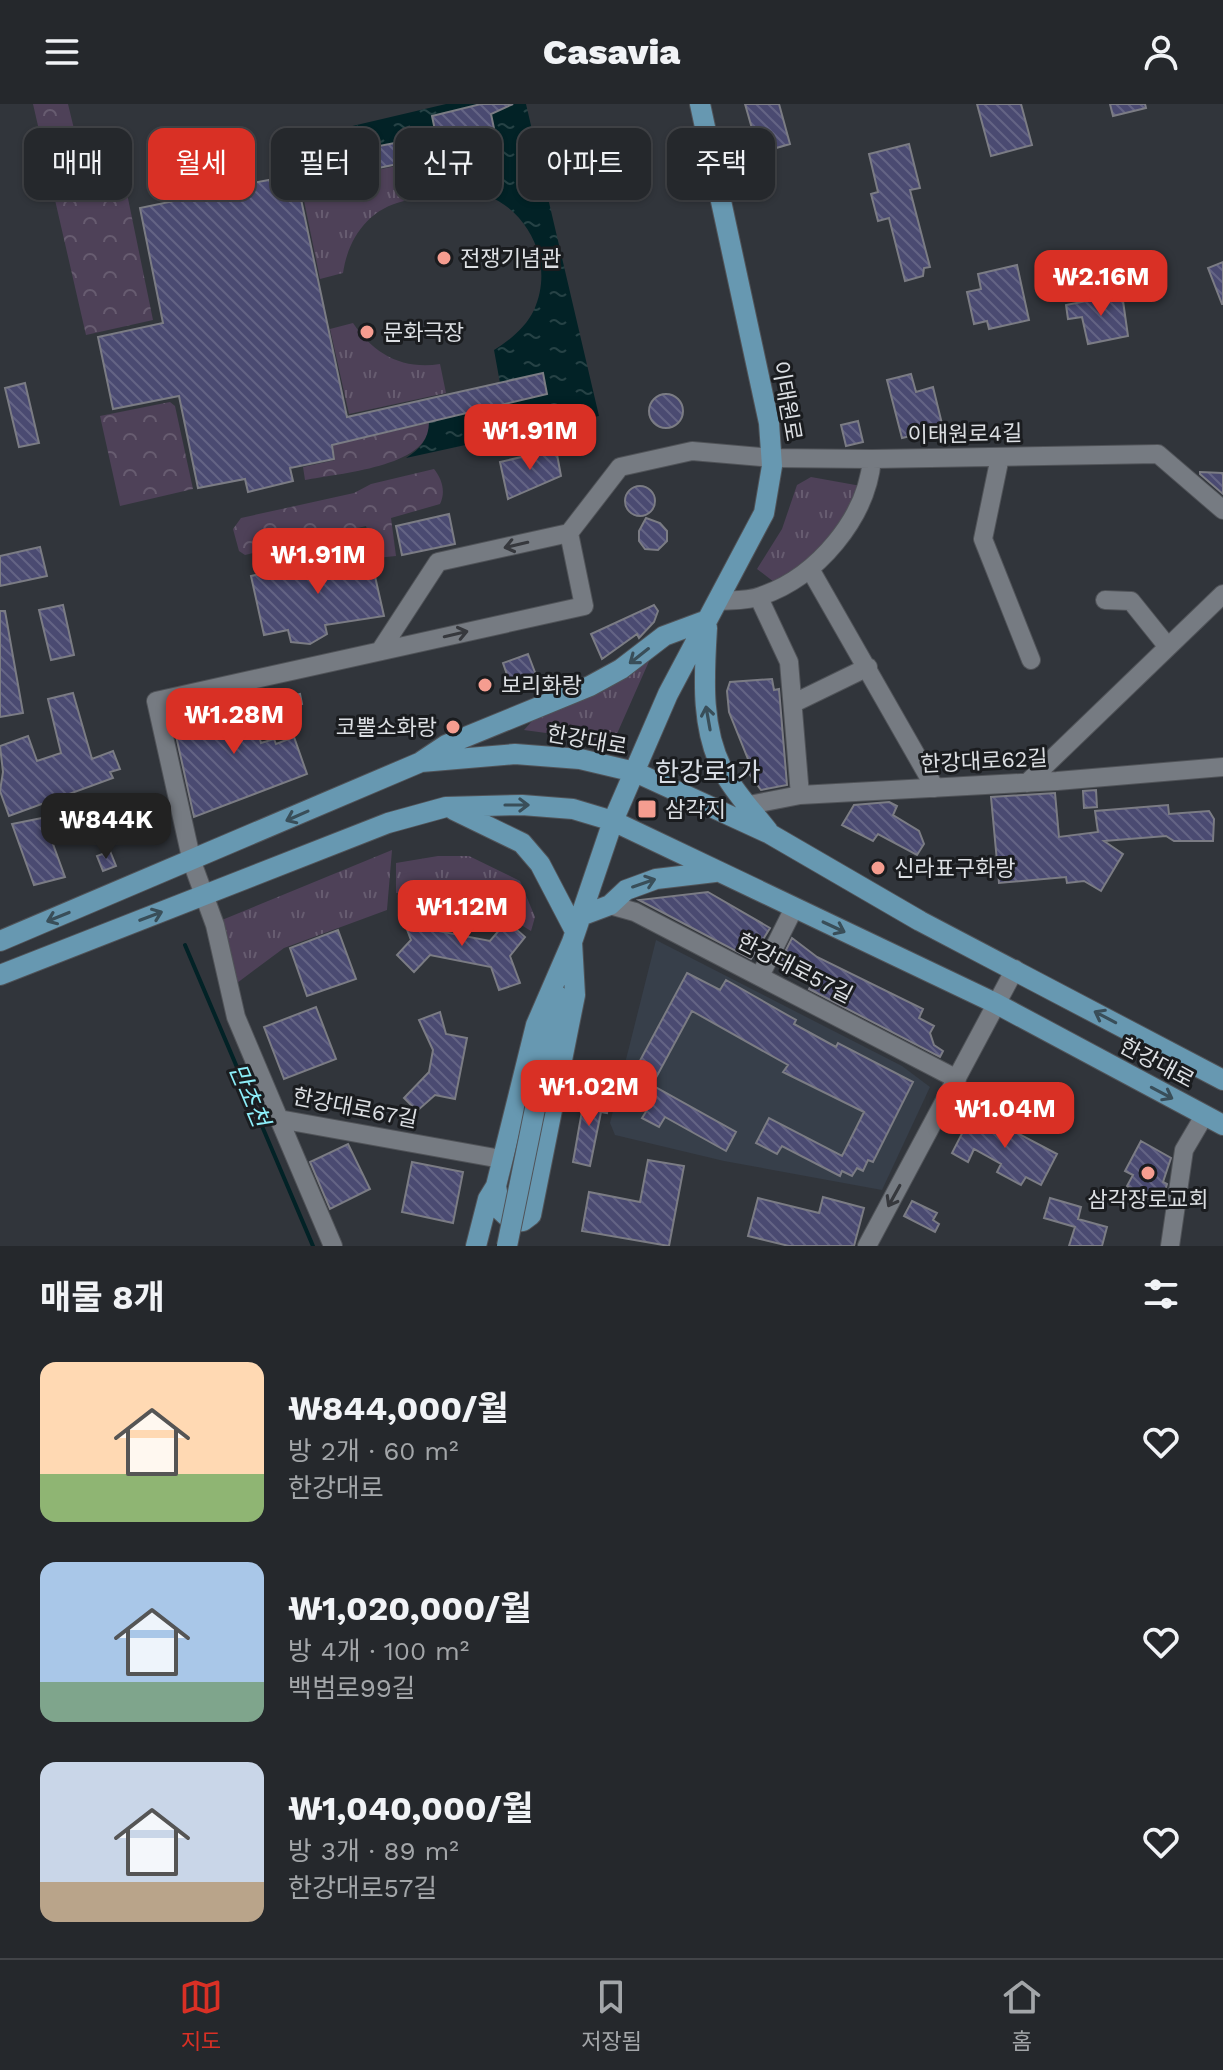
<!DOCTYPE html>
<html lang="ko">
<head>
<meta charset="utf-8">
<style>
	:root { --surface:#25282c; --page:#2d3034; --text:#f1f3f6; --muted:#a3a6a9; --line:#424448; --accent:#d93025 }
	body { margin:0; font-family:"Work Sans","Noto Sans KR",sans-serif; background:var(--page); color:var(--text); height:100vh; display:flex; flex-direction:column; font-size:30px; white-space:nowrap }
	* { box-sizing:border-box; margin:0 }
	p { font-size:26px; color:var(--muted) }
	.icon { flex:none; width:44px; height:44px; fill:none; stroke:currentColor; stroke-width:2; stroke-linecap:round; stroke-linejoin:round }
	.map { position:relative; height:1142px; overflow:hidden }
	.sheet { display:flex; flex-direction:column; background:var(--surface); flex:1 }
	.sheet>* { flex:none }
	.top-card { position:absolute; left:24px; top:24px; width:800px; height:72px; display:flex; gap:16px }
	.price { position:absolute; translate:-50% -68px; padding:0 18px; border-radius:16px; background:var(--accent); color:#fff; font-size:26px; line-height:52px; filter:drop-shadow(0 2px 4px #0008) }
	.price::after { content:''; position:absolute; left:50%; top:48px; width:24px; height:18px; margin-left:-12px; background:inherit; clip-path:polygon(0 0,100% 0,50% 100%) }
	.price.active { background:#222; color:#fff }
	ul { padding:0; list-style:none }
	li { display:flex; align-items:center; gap:24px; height:200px; padding:0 40px }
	li span { display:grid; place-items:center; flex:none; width:224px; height:160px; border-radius:16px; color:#555 }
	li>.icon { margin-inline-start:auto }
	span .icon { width:96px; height:96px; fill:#fffc; stroke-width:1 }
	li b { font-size:34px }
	h2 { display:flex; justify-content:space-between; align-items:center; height:96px; padding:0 40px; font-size:34px }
	.chip { padding:0 28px; border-radius:16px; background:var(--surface); box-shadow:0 2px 6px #0004,0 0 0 2px var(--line); font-size:28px; line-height:72px }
	.chip.active { background:var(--accent); color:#fff }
	header { display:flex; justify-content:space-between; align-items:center; height:104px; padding:0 40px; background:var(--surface); font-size:36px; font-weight:800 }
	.menu { display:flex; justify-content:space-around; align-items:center; height:112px; border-top:2px solid var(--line); background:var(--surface); font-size:22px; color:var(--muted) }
	.menu a { display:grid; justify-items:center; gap:4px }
	.menu .active { color:var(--accent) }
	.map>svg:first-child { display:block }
</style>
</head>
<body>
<header><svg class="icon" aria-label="menu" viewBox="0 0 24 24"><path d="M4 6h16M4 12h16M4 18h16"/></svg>Casavia<svg class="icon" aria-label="person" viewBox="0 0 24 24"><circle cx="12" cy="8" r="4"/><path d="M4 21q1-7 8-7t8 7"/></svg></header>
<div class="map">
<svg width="1223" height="1142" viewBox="0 0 1223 1142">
	<defs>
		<pattern id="grass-tufts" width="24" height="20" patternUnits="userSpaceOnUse" patternTransform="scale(2)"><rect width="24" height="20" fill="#4e4158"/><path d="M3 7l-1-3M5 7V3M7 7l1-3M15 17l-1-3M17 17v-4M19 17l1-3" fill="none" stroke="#675c70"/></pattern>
		<pattern id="forest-crowns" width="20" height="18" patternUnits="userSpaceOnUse" patternTransform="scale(2)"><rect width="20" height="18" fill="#4e4158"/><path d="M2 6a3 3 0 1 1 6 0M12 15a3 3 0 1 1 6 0" fill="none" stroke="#675c70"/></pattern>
		<pattern id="water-ripples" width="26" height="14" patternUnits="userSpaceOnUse" patternTransform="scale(2)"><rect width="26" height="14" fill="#022226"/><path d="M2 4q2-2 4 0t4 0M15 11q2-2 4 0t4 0" fill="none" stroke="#264245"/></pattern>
		<pattern id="building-back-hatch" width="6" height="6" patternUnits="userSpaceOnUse" patternTransform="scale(2)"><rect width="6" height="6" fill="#4a4a71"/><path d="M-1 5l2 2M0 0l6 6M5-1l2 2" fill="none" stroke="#646485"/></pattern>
	</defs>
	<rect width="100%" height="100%" fill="#31353b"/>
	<!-- built -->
	<path fill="#373f4a" d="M656,836L902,962L930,983L882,1086L724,1057L615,1031L610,1019Z"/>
	<!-- grass -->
	<path fill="url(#grass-tufts)" d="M396,62L404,97C368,105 348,135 343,169L320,175L301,82Z
		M353,219C373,250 403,266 440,260L446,289L349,310L330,225Z
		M811,373L861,382C844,425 815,456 774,478L757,465L782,425L797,381Z
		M650,555L616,632L605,637L524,626L533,616Z
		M392,746L387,806L284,844L237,879L222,816Z
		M438,752H469L520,777L535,813L531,827C480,794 456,791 396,789V759Z"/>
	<!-- forest -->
	<path fill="url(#forest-crowns)" d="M33,0H68L74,25L124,75L153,216L86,231Z
		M170,298L175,302L193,385L120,402L100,312Z
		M429,319C431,363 339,369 305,376L303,363L335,356L333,341Z
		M434,365C442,375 446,388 440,400L391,414L396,452L376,454L366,422L245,451L239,447L233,425L241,414L354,389L371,380Z"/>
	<!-- water -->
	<path fill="url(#water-ripples)" d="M446,0H526L599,312L406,354C420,345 429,335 429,318L547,290L542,269L500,279L494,246C509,237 526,223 534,206C559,151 517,85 457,86L449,49L497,39L493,19L375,43C363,30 348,27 331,27Z"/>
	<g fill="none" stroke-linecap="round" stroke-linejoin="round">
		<!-- stream -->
		<path stroke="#022226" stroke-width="4" d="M185,841L313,1142"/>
	</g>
	<!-- building -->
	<path fill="url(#building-back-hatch)" stroke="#7b7c84" stroke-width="2" d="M481,0H513L491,10L497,39L298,81L347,313L543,269L547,290L332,341L334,355L290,364L293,377L248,388L245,375L198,384L179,292L113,305L98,233L163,219L140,104L174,97L172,88L236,75L237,82L274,75L271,63L436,31L432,12Z
		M745,0H779L790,40L759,49Z
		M977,0H1021L1032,41L991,52Z
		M1110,0H1145L1146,4L1113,12Z
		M909,40L920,84L910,86L930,163L924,164L923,172L905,177L889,114L878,117L871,90L878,88L869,50Z
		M1223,158V200H1222L1208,164Z
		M1017,161L1029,216L989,225L987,217L974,220L967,188L981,185L978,170Z
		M1122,190L1128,232L1088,240L1082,213L1068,215L1066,201Z
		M911,270L916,288L933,283L943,324L902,334L887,276Z
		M25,279L39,339L19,343L5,284Z
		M649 307a17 17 0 1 1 34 0a17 17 0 1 1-34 0Z
		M858,317L863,338L846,342L841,321Z
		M556,345L561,372L508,395L500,358Z
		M1200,368L1223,369V390L1200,370Z
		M625 397a15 15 0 1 1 30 0a15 15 0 1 1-30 0Z
		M449,410L455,440L402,451L396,422Z
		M646,414L660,419L667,427V437L658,446L645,445L639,437V427Z
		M40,443L47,472L0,482V452Z
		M369,446L384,512L325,521L327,530L310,540L291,538L288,526L264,531L251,472Z
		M63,501L74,551L51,556L39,506Z
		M654,501L658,507L654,518L639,534L637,530L602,555L591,530Z
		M0,507H5L23,609L0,613Z
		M528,550L539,579L513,588L503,559Z
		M772,575L774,586L779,585L787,681L761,686L742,660H750L729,608L727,587L730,578Z
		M73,589L92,655L113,647L120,665L110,668L113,674L9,712L0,687L3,668L0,642L28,632L37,657L61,649L48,595Z
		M300,590L302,600L253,612L261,639L274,635L276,640L294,633L307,670L194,713L173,618Z
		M1096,686L1097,703L1084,704L1083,687Z
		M1055,689L1059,733L1098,728L1095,707L1168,701L1169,710L1209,707L1214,715L1213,737H1174L1166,732L1104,737L1123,750L1101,787L1084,777L1067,779L1066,773L999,779L991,693Z
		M889,698L897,702L893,711L919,727L924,740L917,751L878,730L873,737L842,721L854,701Z
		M103,701L108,727L95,730L90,704Z
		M62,710L68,734L53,740L65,773L34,781L12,720Z
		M110,747L116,762L103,767L97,752Z
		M708,788L770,824L751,855L639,796Z
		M430,805L438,827L490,837L507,817L525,833L510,852L520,879L499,886L491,863L430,851L414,868L397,851L411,836L403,815Z
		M338,826L356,875L307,892L290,844Z
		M792,834L817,853L923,905L919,914L934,922L930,929L934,941L943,947L940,953L809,885L818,868L792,852L787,860L781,856Z
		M687,869L720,886L726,876L796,916L794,920L836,943L838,939L913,978L873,1058L868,1056L863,1067L857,1064L852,1072L842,1067L840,1072L782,1042L777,1050L756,1039L769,1014L842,1052L864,1008L783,968L788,961L692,907L652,981L736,1028L726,1047L665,1013L659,1023L642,1014L647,1006L621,992Z
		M316,903L336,955L284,975L264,923Z
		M440,908L446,930L467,934L455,995L435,991L417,1007L404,994L429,968L433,946L419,916Z
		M585,990L610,994L607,1009L601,1008L590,1062L573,1058Z
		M974,1006L1057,1050L1041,1081L1026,1073L1021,1081L997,1068L1001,1060L974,1045L968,1058L952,1049Z
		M1141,1037L1171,1054L1163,1078L1167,1080L1161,1101L1127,1082L1133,1071L1125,1067Z
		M348,1040L370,1085L330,1105L310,1058Z
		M648,1056L684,1062L669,1142L582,1127L589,1088L640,1098Z
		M412,1058L463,1068L453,1119L402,1108Z
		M823,1093L864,1104L854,1142H789L748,1132L758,1094L819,1109Z
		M1050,1094L1081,1103L1078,1115L1107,1123L1102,1142H1069L1075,1123L1044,1114Z
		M912,1097L937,1109L933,1116L939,1120L935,1128L904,1112Z"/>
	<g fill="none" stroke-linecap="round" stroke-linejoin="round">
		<!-- minor casing -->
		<g stroke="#505358" stroke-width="20">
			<path id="minor" d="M1000,353L983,435L1031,556
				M569,429L620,363L692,347L772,354L872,355L1158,350L1223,406
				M810,465L935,684
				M759,494L789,558L800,691
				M1105,496L1131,497L1168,543
				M718,497C732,496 749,497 761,492C817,473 867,414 872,355
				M380,547L438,458L569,429L584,502C442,534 299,565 156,597L192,758L215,821L236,913L279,1015L501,1055
				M794,599L868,563
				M1027,679L1223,490
				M749,701L800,691L1057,677L1223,663
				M610,801L635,808L957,975
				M760,872L794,804
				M279,1015L333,1142
				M867,1142L1015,865
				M1170,1142L1184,1046L1204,1012"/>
		</g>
		<!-- major casing -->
		<g stroke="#505358" stroke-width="22">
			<path id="major" d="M707,524C704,572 700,628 726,672C737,691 754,709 768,727
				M422,657L446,641L590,582L621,565L664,532L707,516
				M454,706L522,739L540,760L575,827
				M578,813L610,801L626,786L656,775L715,768
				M0,837L421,658L515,650L580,655L635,668L770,730L920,817L1223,976
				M572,838L575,891L531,1111L523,1117L513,1118L500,1106L496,1082L536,921L572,838L613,717L668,590L764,409L772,362L769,319L700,0
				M0,871L388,719L446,703L522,701L573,705L613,717L995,899L1223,1021
				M538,990L558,892
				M476,1142L488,1095L496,1082"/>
		</g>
		<!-- minor -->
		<use href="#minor" stroke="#767b82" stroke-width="18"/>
		<!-- major -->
		<use href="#major" stroke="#6798b1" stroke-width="20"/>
		<!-- major-bridge casing -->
		<g stroke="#505358" stroke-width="22" stroke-linecap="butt">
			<path id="major-bridge" d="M507,1142L538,990"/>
		</g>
		<!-- major-bridge -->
		<use href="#major-bridge" stroke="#6798b1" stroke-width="20"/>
	</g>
	<!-- one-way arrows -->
	<defs><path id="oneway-shaft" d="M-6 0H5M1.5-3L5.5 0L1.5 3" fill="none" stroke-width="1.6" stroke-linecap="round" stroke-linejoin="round" transform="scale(2)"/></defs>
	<g stroke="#36383d">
		<use href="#oneway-shaft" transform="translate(516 441) rotate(167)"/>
		<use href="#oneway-shaft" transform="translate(456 530) rotate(-13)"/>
		<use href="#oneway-shaft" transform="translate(894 1092) rotate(119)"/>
	</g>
	<g stroke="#394e59">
		<use href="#oneway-shaft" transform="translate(639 552) rotate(142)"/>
		<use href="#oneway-shaft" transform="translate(708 614) rotate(-100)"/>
		<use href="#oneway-shaft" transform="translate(517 701)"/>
		<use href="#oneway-shaft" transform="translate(297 712) rotate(156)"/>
		<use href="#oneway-shaft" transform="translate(644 779) rotate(-19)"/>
		<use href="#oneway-shaft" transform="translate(151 812) rotate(-21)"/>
		<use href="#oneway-shaft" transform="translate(58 813) rotate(158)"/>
		<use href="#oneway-shaft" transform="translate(834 823) rotate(25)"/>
		<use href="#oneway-shaft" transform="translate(1105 913) rotate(-152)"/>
		<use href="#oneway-shaft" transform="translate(1162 989) rotate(28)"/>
	</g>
	<!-- markers -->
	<g fill="#f59d90" stroke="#1a1c1f" stroke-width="3">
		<circle cx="444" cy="154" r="8"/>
		<circle cx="367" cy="228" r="8"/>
		<circle cx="485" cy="581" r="8"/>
		<circle cx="453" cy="623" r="8"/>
		<rect x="637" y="695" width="20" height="20" rx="4"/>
		<circle cx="878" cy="764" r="8"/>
		<circle cx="1148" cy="1069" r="8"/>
	</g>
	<g text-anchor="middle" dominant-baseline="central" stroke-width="6" stroke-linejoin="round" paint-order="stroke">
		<!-- poi labels -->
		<g font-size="22" fill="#dcdfe3" stroke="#1a1c1f" text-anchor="start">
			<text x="460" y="154">전쟁기념관</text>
			<text x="383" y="228">문화극장</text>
			<text x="501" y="581">보리화랑</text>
			<text x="437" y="623" text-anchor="end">코뿔소화랑</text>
			<text x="665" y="705">삼각지</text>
			<text x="894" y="764">신라표구화랑</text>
			<text x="1148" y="1095" text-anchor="middle">삼각장로교회</text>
		</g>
		<!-- street labels -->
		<g font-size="22" fill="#dcdfe3" stroke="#1a1c1f">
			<text transform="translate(787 297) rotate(80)">이태원로</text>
			<text transform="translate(965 330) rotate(-1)">이태원로4길</text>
			<text transform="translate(587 636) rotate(10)">한강대로</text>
			<text transform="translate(984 657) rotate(-3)">한강대로62길</text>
			<text transform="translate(795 864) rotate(27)">한강대로57길</text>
			<text transform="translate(1157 959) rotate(28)">한강대로</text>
			<text transform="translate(355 1004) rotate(11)">한강대로67길</text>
		</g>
		<!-- water labels -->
		<g font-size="24" font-style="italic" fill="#8deffa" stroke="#1a1c1f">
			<text transform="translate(249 991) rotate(67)">만초천</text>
		</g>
		<!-- quarter labels -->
		<g font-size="26" fill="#d8dde5" stroke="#1a1c1f">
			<text x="708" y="668">한강로1가</text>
		</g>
	</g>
</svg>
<b class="price" style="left:1101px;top:214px">₩2.16M</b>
<b class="price" style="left:530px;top:368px">₩1.91M</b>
<b class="price" style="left:318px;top:492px">₩1.91M</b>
<b class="price" style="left:234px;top:652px">₩1.28M</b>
<b class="price active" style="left:106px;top:757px">₩844K</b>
<b class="price" style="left:462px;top:844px">₩1.12M</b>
<b class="price" style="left:589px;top:1024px">₩1.02M</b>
<b class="price" style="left:1005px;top:1046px">₩1.04M</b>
<div class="top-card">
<a class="chip">매매</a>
<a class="chip active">월세</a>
<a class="chip">필터</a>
<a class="chip">신규</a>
<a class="chip">아파트</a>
<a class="chip">주택</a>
</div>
</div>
<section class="sheet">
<h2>매물 8개<svg class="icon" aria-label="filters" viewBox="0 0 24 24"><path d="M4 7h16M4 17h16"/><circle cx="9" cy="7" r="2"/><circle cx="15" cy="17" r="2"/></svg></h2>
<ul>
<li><span style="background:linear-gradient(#ffd9b3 70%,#8fb573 0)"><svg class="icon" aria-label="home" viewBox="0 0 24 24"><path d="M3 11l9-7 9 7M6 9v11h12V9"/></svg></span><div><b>₩844,000/월</b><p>방 2개 · 60 m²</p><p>한강대로</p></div><svg class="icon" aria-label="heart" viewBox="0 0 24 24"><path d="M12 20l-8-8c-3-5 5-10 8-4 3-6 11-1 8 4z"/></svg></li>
<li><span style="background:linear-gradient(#a9c7e8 75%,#7fa58c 0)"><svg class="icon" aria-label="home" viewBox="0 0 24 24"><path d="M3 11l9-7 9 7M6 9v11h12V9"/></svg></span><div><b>₩1,020,000/월</b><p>방 4개 · 100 m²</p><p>백범로99길</p></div><svg class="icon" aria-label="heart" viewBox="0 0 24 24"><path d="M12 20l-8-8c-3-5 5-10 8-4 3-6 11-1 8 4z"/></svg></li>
<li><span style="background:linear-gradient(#c9d6e8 75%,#b9a48a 0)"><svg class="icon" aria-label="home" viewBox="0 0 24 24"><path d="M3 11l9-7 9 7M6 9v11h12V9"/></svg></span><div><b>₩1,040,000/월</b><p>방 3개 · 89 m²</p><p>한강대로57길</p></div><svg class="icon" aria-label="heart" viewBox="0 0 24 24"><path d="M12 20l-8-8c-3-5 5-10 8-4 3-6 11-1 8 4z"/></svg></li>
</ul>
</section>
<nav class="menu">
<a class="active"><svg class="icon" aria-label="map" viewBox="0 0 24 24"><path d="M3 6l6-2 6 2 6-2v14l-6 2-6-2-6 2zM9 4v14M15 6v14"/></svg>지도</a>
<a><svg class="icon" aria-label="saved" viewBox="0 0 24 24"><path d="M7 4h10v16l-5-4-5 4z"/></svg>저장됨</a>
<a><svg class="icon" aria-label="home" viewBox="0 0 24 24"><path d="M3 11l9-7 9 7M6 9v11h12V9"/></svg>홈</a>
</nav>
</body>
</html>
